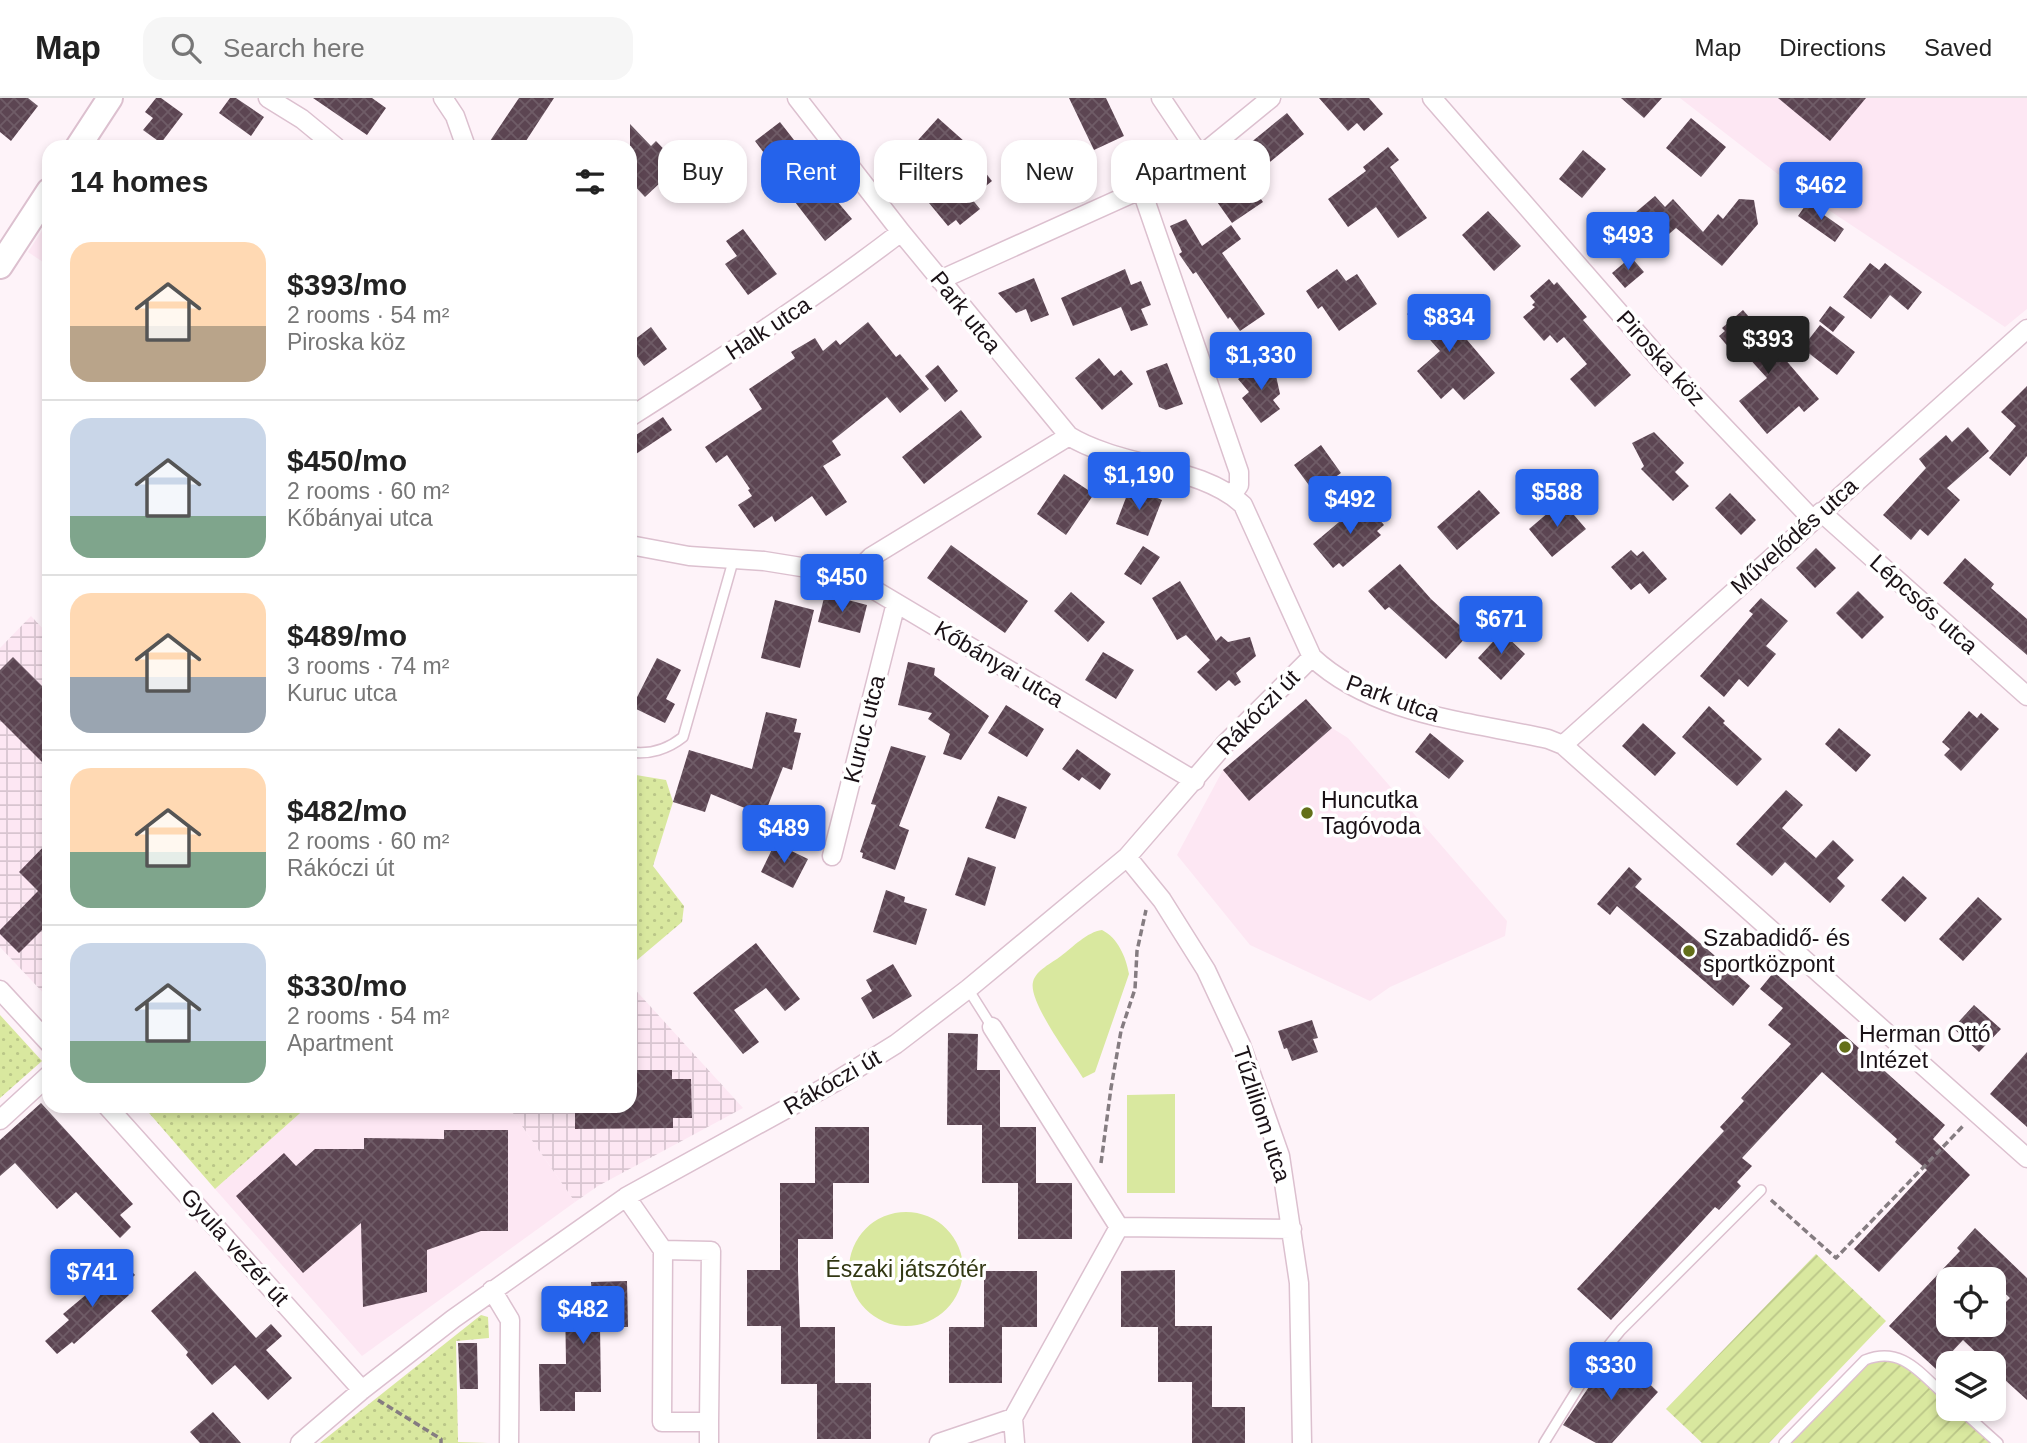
<!DOCTYPE html>
<html lang="en">
<head>
<meta charset="utf-8">
<style>
	:root { --surface:#fff; --page:#f6f6f6; --text:#222; --muted:#767676; --line:#e0e0e0; --accent:#2563eb }
	body { margin:0; font-family:Arial,sans-serif; background:var(--page); color:var(--text); height:100vh; display:flex; flex-direction:column; font-size:26px; white-space:nowrap }
	* { box-sizing:border-box; margin:0 }
	p { font-size:23px; color:var(--muted) }
	.icon { flex:none; width:38px; height:38px; fill:none; stroke:currentColor; stroke-width:2; stroke-linecap:round; stroke-linejoin:round }
	.map { position:relative; flex:1; overflow:hidden }
	.side { position:absolute; left:42px; top:42px; width:595px; height:973px; display:flex; flex-direction:column; background:var(--surface); border-radius:21px; box-shadow:0 4px 10px #0003 }
	.side>* { flex:none }
	.banner { position:absolute; left:658px; top:42px; width:665px; height:63px; display:flex; gap:14px }
	.fabs { position:absolute; left:1936px; top:1169px; display:grid; gap:14px }
	.fabs a { display:grid; place-items:center; width:70px; height:70px; border-radius:14px; background:var(--surface); box-shadow:0 4px 10px #0003; font-size:35px }
	.price { position:absolute; translate:-50% -60px; padding:0 16px; border-radius:7px; background:var(--accent); color:#fff; font-size:23px; line-height:46px; filter:drop-shadow(0 2px 4px #0008) }
	.price::after { content:''; position:absolute; left:50%; top:42px; width:21px; height:16px; margin-left:-10px; background:inherit; clip-path:polygon(0 0,100% 0,50% 100%) }
	.price.selected { background:#222; color:#fff }
	ul { padding:0; list-style:none }
	li { display:flex; align-items:center; gap:21px; height:175px; padding:0 28px }
	li+li { border-top:2px solid var(--line) }
	li span { display:grid; place-items:center; flex:none; width:196px; height:140px; border-radius:21px; color:#555 }
	li>.icon { margin-inline-start:auto }
	span .icon { width:84px; height:84px; fill:#fffc; stroke-width:1 }
	li b { font-size:30px }
	h2 { display:flex; justify-content:space-between; align-items:center; height:84px; padding:0 28px; font-size:30px }
	.pill { padding:0 24px; border-radius:21px; background:var(--surface); box-shadow:0 4px 10px #0003; font-size:24px; line-height:63px }
	.pill.selected { background:var(--accent); color:#fff }
	header { display:flex; align-items:center; gap:42px; box-sizing:border-box; height:98px; padding:0 35px; background:var(--surface); border-bottom:2px solid var(--line) }
	header strong { font-size:33px }
	nav { display:flex; gap:38px; margin-inline-start:auto; font-size:24px }
	.search { width:490px; height:63px; background:var(--page); display:flex; align-items:center; gap:18px; box-sizing:border-box; padding:0 24px; border-radius:21px; color:var(--muted); font-size:26px }
	.map>svg:first-child { display:block }
</style>
</head>
<body>
<header>
<strong>Map</strong>
<div class="search"><svg class="icon" aria-label="search" viewBox="0 0 24 24"><circle cx="10" cy="10" r="6"/><path d="M15 15l6 6"/></svg>Search here</div>
<nav><a>Map</a><a>Directions</a><a>Saved</a></nav>
</header>
<div class="map">
<svg width="2027" height="1345" viewBox="0 0 2027 1345">
	<defs>
		<pattern id="industrial-grid" width="8" height="8" patternUnits="userSpaceOnUse" patternTransform="scale(1.75)"><rect width="8" height="8" fill="#fde7f3"/><path d="M0 4h8M4 0v8" fill="none" stroke="#d8c5d0"/></pattern>
		<pattern id="grass-dots" width="8" height="8" patternUnits="userSpaceOnUse" patternTransform="scale(1.75)"><rect width="8" height="8" fill="#d9e89f"/><path d="M2 2h.1M6 6h.1" fill="none" stroke="#bac688" stroke-width="1.8" stroke-linecap="round"/></pattern>
		<pattern id="garden-furrows" width="10" height="10" patternUnits="userSpaceOnUse" patternTransform="scale(1.75)"><rect width="10" height="10" fill="#d9e89f"/><path d="M-1 1l2-2M0 10L10 0M9 11l2-2" fill="none" stroke="#bac688"/></pattern>
		<pattern id="building-cross-hatch" width="8" height="8" patternUnits="userSpaceOnUse" patternTransform="scale(1.75)"><rect width="8" height="8" fill="#5c4552"/><path d="M0 0l8 8M0 8l8-8" fill="none" stroke="#6f5c67"/></pattern>
	</defs>
	<rect width="100%" height="100%" fill="#fef3f9"/>
	<!-- built -->
	<path fill="#fde7f3" d="M1680,0H2027V211L2005,229L1797,91Z
		M49,122V168L28,154Z
		M1306,601L1332,630L1348,640L1507,823L1505,838L1390,889L1370,903L1250,847L1177,757L1223,672Z
		M308,1008H508L575,1104L362,1258L215,1091Z"/>
	<!-- industrial -->
	<path fill="url(#industrial-grid)" d="M31,518L49,537V901L0,849V550Z
		M630,886L743,1010L598,1088L575,1104L508,1008H630Z"/>
	<!-- grass -->
	<path fill="url(#grass-dots)" d="M630,676L666,682L673,704L653,768L684,808L682,824L630,868Z
		M0,917L42,963L0,1000Z
		M143,1008H308L215,1091Z
		M481,1217L488,1219L489,1240L456,1243L458,1344L488,1345H320Z"/>
	<!-- park -->
	<path fill="#d9e89f" d="M1102,832C1118,840 1126,859 1129,876L1095,974L1083,980C1071,960 1028,904 1033,884C1036,872 1052,865 1061,858C1073,849 1087,834 1102,832Z
		M1175,996V1095H1127V997Z
		M849 1171a57 57 0 1 1 114 0a57 57 0 1 1-114 0Z"/>
	<!-- garden -->
	<path fill="url(#garden-furrows)" d="M1816,1156L1886,1223L1769,1345H1702L1666,1311Z
		M1902,1260L1948,1300V1311H1960L1998,1345H1784L1865,1262Z"/>
	<!-- building -->
	<path fill="url(#building-cross-hatch)" fill-rule="evenodd" d="M0,0H28L38,8L11,43L0,34Z
		M156,0H161L183,16L161,45L143,32L153,20L145,14Z
		M230,0H236L264,19L251,38L219,15Z
		M313,0H372L386,10L367,37Z
		M519,0H554L522,49H486Z
		M1069,0H1106L1124,38L1094,52Z
		M1319,0H1369L1383,16L1364,33L1357,25L1348,33Z
		M1621,0H1662L1644,20Z
		M1778,0H1866L1830,43Z
		M1287,15L1304,36L1248,82L1263,104L1232,125L1203,84L1247,53L1244,50Z
		M938,20L965,44L963,46L992,83L971,100L980,111L960,127L956,122L948,128L929,105L951,87L910,51Z
		M1691,20L1726,49L1701,79L1666,50Z
		M780,24L829,87L826,90L852,121L825,143L785,91L789,88L755,43Z
		M630,26L651,48L656,43L679,67L645,99L630,83Z
		M1388,49L1399,62L1390,69L1427,120L1398,140L1376,109L1348,129L1328,101L1366,73L1363,69Z
		M1583,52L1606,71L1582,100L1559,81Z
		M1655,98L1665,109L1673,101L1703,134L1718,116L1723,121L1739,101L1754,102L1758,126L1722,168L1676,130L1662,142L1636,114Z
		M1807,105L1844,131L1835,144L1798,118Z
		M1488,113L1521,148L1494,173L1462,137Z
		M1186,121L1202,148L1231,127L1241,141L1222,155L1265,216L1240,233L1230,219L1228,221L1196,174L1193,176L1179,156L1182,154L1170,128Z
		M743,131L777,176L748,197L725,166L737,158L726,143Z
		M1631,159L1644,174L1625,190L1612,175Z
		M1870,165L1879,172L1885,165L1922,194L1908,212L1890,197L1871,221L1843,199Z
		M1125,171L1131,187L1141,183L1151,207L1141,211L1148,227L1131,233L1121,209L1073,228L1061,200Z
		M1337,171L1346,183L1357,176L1377,206L1339,233L1322,208L1318,211L1306,193Z
		M1034,180L1049,217L1031,224L1026,211L1016,215L998,195Z
		M1549,181L1554,187L1557,184L1587,219L1583,222L1631,277L1595,309L1570,281L1587,266L1564,239L1557,245L1550,237L1544,243L1523,219L1535,209L1532,207L1535,204L1530,198Z
		M1429,197L1495,275L1464,302L1453,290L1441,301L1417,273L1440,253L1407,216Z
		M1830,208L1845,219L1833,234L1819,223Z
		M1743,212L1819,301L1804,314L1799,308L1767,336L1739,303L1767,280L1736,246L1730,251L1719,238L1725,233L1722,230Z
		M868,224L896,259L900,256L929,291L900,315L887,299L832,343L841,357L823,368L847,404L826,418L812,398L775,424L772,418L754,430L738,407L752,398L748,392L750,391L727,357L716,365L705,349L762,311L749,291L795,260L791,254L815,240L823,253L836,242L840,247Z
		M1820,227L1855,254L1837,277L1802,250Z
		M651,229L667,251L644,268L630,249V245Z
		M1099,260L1114,278L1121,272L1133,286L1102,312L1075,280Z
		M1273,264L1280,296L1273,302L1280,311L1261,325L1242,300L1249,294L1238,281L1256,268L1261,274Z
		M1167,265L1183,306L1166,312L1159,309L1146,273Z
		M938,267L958,293L945,304L925,278Z
		M2027,288V358L2010,378L1989,360L2016,328L2001,314Z
		M961,312L982,339L924,386L902,359Z
		M663,319L672,332L630,360V341Z
		M1968,329L1989,353L1947,390L1960,402L1928,438L1920,431L1911,442L1883,417L1926,370L1919,361L1946,337L1952,344Z
		M1654,334L1684,365L1675,374L1689,388L1673,403L1641,371L1644,368L1632,345Z
		M1321,347L1341,375L1314,394L1294,367Z
		M1064,376L1094,396L1066,437L1037,416Z
		M1130,389L1162,402L1148,438L1116,426Z
		M1479,392L1500,415L1457,452L1437,429Z
		M1730,395L1756,422L1741,437L1715,410Z
		M1364,403L1384,427L1377,433L1381,437L1343,469L1339,465L1333,470L1313,446Z
		M1562,403L1586,431L1552,459L1529,431Z
		M951,447L1028,503L1005,535L927,480Z
		M1143,448L1160,459L1141,487L1124,476Z
		M1816,450L1836,470L1815,490L1796,470Z
		M1631,452L1637,458L1643,453L1667,481L1649,496L1640,485L1631,492L1611,469Z
		M1965,460L1994,486L1991,490L2027,521V557L1943,485Z
		M1400,466L1431,501L1469,536L1446,561L1389,509L1385,512L1368,493Z
		M1180,483L1216,543L1221,538L1228,544L1250,539L1256,558L1236,575L1241,584L1235,588L1229,582L1216,593L1197,574L1210,562L1186,537L1177,542L1152,500Z
		M1858,493L1884,519L1862,541L1836,515Z
		M1071,494L1105,524L1088,544L1054,513Z
		M825,496L867,507L860,535L818,524Z
		M1761,500L1788,523L1766,548L1776,556L1748,589L1739,581L1724,599L1700,578L1753,516L1749,513Z
		M775,502L814,512L800,570L761,560Z
		M1502,534L1525,556L1501,582L1478,560Z
		M1103,554L1134,572L1116,601L1085,582Z
		M13,559L49,595V671L0,622V572Z
		M657,560L681,572L666,601L675,606L665,625L632,609Z
		M908,564L935,570L934,577L989,618L961,662L943,656L950,636L928,621L932,615L898,607Z
		M1306,601L1332,630L1249,703L1223,672Z
		M1006,607L1044,631L1027,659L988,635Z
		M1709,608L1725,623L1723,625L1762,661L1737,688L1682,639Z
		M1969,613L1977,620L1981,615L1999,631L1961,673L1944,657L1950,651L1942,644Z
		M766,614L797,621L794,634L801,635L792,672L783,669L764,718L711,696L705,714L673,704L689,652L752,671Z
		M1643,625L1676,655L1655,678L1622,648Z
		M1839,630L1871,657L1856,674L1825,646Z
		M1430,635L1464,663L1449,681L1415,654Z
		M891,648L926,658L899,728L909,732L895,772L862,760L863,755L860,754L876,707L871,706Z
		M1077,651L1111,676L1100,692L1082,679L1079,683L1062,671Z
		M1786,692L1803,707L1782,730L1816,760L1833,742L1854,762L1837,780L1845,788L1830,805L1785,764L1772,778L1736,746Z
		M998,698L1027,709L1015,741L985,730Z
		M49,743V825L19,855L0,836V832L38,793L19,774Z
		M775,745L808,761L793,790L761,774Z
		M968,759L996,769L985,808L955,797Z
		M1629,769L1642,781L1635,789L1750,888L1733,908L1617,808L1610,817L1597,806Z
		M1903,778L1927,800L1905,824L1881,802Z
		M886,792L905,799L904,804L927,811L916,847L873,834Z
		M1978,799L2002,821L1963,863L1939,841Z
		M756,845L800,901L785,913L766,890L734,912L759,944L743,956L693,895Z
		M893,866L912,898L873,921L861,900L872,893L866,882Z
		M1774,874L1945,1027L1933,1041L1970,1077L1879,1174L1854,1151L1927,1072L1895,1044L1897,1041L1822,974L1742,1060L1752,1068L1737,1084L1741,1088L1719,1112L1715,1109L1611,1222L1577,1191L1724,1033L1720,1029L1744,1003L1741,1000L1791,946L1768,927L1783,910L1760,891Z
		M1974,907L2001,931L1979,954L1953,930Z
		M1312,922L1318,940L1313,941L1318,954L1292,963L1287,950L1284,951L1278,933Z
		M948,935L978,936L977,972H1000V1029H1036V1085H1072V1141H1018V1085H982V1027H947Z
		M2027,954V1029L1990,996Z
		M630,972H672V981H691L692,1020H673V1030L575,1031V1008H630Z
		M41,1005L133,1106L120,1117L131,1129L120,1140L76,1094L57,1111L15,1065L0,1078V1042Z
		M815,1029H869V1085H833V1141H798V1173L800,1229H835V1285H871V1341H817V1286H781V1228H747V1172H780V1085H815Z
		M444,1032H508V1133H481L427,1152V1194L363,1209L361,1125L303,1175L236,1098L284,1055L296,1068L315,1051H364V1040L444,1041Z
		M1975,1130L2027,1180V1302L1993,1271V1265H1987L1963,1242L1936,1271L1889,1228L1960,1153L1957,1150ZM1981,1173L2010,1200L1993,1217V1227H1948V1181H1973Z
		M124,1165L135,1177L126,1185L130,1188L125,1193L129,1197L74,1246L72,1244L57,1256L45,1243L69,1222L63,1216Z
		M1175,1172V1228H1212V1309H1245V1345H1192V1284H1158V1229H1121V1173Z
		M195,1173L256,1240L271,1226L282,1238L266,1252L292,1280L268,1302L235,1267L212,1287L186,1257L188,1254L151,1213Z
		M984,1173H1037V1229H1002V1285H949V1229H984Z
		M627,1183L628,1229H600L601,1294H575V1313H540L539,1266H566L565,1201H592L591,1184Z
		M458,1245H477L478,1291H460Z
		M1614,1252L1658,1294L1612,1345H1596L1563,1327Z
		M213,1314L241,1345H200L190,1334Z"/>
	<g fill="none" stroke-linecap="round" stroke-linejoin="round">
		<!-- lane casing -->
		<g stroke="#dcc0cf" stroke-width="12">
			<path id="lane" d="M630,654C649,657 668,651 683,639L734,460
				M968,891L992,929
				M1960,1311L1998,1345
				M1544,1345L1591,1269L1621,1232L1761,1092
				M1784,1345L1865,1262C1903,1247 1921,1277 1948,1300"/>
		</g>
		<!-- street casing -->
		<g stroke="#dcc0cf" stroke-width="21">
			<path id="street" d="M268,0L302,21L336,49
				M443,0L455,18L466,49
				M797,0L901,134L1069,338C1119,369 1203,368 1243,407L1312,559C1374,617 1468,623 1548,641L1563,647L2027,1060
				M1161,0L1200,58
				M1432,0L1663,265L1812,421
				M1142,93L1239,374V387L1232,397
				M940,182L1173,77L1200,58L1271,0
				M630,319C722,260 814,201 901,134
				M1821,414L2027,598
				M630,447L689,458L764,463L826,473L856,481L1195,683
				M856,481L862,468L871,459L1069,338
				M1563,647L2027,231
				M832,758L896,505
				M1127,759L1162,802L1206,872L1241,947L1280,1058L1299,1185L1302,1345
				M0,892L49,945
				M992,929L1119,1129
				M107,1008L362,1292
				M0,1022L49,977
				M626,1099L663,1152L662,1324H709L711,1153L663,1152
				M492,1192L510,1222L509,1345
				M1013,1320L1015,1345
				M709,1324V1345
				M300,1345L362,1292L453,1221L626,1099L835,984L896,946L968,891L1127,759L1224,647L1312,559
				M939,1345L1013,1320L1119,1129L1292,1131"/>
		</g>
		<!-- secondary casing -->
		<g stroke="#dcc0cf" stroke-width="28">
			<path id="secondary" d="M78,49L110,0
				M0,168L49,93"/>
		</g>
		<!-- path -->
		<path stroke="#857c81" stroke-width="3.5" stroke-dasharray="7 3.5" stroke-linecap="butt" d="M1101,1065L1111,990L1121,933L1135,891L1137,853L1146,812
			M1771,1102L1836,1160L1964,1027
			M378,1302L441,1341V1345"/>
		<!-- lane -->
		<use href="#lane" stroke="#fff" stroke-width="9"/>
		<!-- street -->
		<use href="#street" stroke="#fff" stroke-width="18"/>
		<!-- secondary -->
		<use href="#secondary" stroke="#fff" stroke-width="24"/>
	</g>
	<!-- markers -->
	<g fill="#636f19" stroke="#fff" stroke-width="2.5">
		<circle cx="1307" cy="715" r="7"/>
		<circle cx="1689" cy="853" r="7"/>
		<circle cx="1845" cy="949" r="7"/>
	</g>
	<g text-anchor="middle" dominant-baseline="central" stroke-width="7" stroke-linejoin="round" paint-order="stroke">
		<!-- street labels -->
		<g font-size="23" fill="#1a1116" stroke="#fff">
			<text transform="translate(966 214) rotate(51)">Park utca</text>
			<text transform="translate(768 230) rotate(-33)">Halk utca</text>
			<text transform="translate(1661 260) rotate(48)">Piroska köz</text>
			<text transform="translate(1794 438) rotate(-42)">Művelődés utca</text>
			<text transform="translate(1924 506) rotate(42)">Lépcsős utca</text>
			<text transform="translate(999 566) rotate(31)">Kőbányai utca</text>
			<text transform="translate(1393 600) rotate(20)">Park utca</text>
			<text transform="translate(1258 614) rotate(-46)">Rákóczi út</text>
			<text transform="translate(864 631) rotate(-76)">Kuruc utca</text>
			<text transform="translate(832 984) rotate(-30)">Rákóczi út</text>
			<text transform="translate(1262 1016) rotate(72)">Tűzliliom utca</text>
			<text transform="translate(235 1149) rotate(48)">Gyula vezér út</text>
		</g>
		<!-- poi labels -->
		<g font-size="23" fill="#1a1116" stroke="#fff" text-anchor="start">
			<text x="1321" y="702">Huncutka<tspan x="1321" dy="26">Tagóvoda</tspan></text>
			<text x="1703" y="840">Szabadidő- és<tspan x="1703" dy="26">sportközpont</tspan></text>
			<text x="1859" y="936">Herman Ottó<tspan x="1859" dy="26">Intézet</tspan></text>
		</g>
		<!-- park labels -->
		<g font-size="23" fill="#323813" stroke="#fff">
			<text x="906" y="1171">Északi játszótér</text>
		</g>
	</g>
</svg>
<div class="fabs">
<a><svg class="icon" aria-label="locate" viewBox="0 0 24 24"><circle cx="12" cy="12" r="6"/><path d="M12 2v4M12 18v4M2 12h4M18 12h4"/></svg></a>
<a><svg class="icon" aria-label="layers" viewBox="0 0 24 24"><path d="M12 4l9 5-9 5-9-5zM3 14l9 5 9-5"/></svg></a>
</div>
<b class="price" style="left:1821px;top:124px">$462</b>
<b class="price" style="left:1628px;top:174px">$493</b>
<b class="price" style="left:1449px;top:256px">$834</b>
<b class="price selected" style="left:1768px;top:278px">$393</b>
<b class="price" style="left:1261px;top:294px">$1,330</b>
<b class="price" style="left:1139px;top:414px">$1,190</b>
<b class="price" style="left:1557px;top:431px">$588</b>
<b class="price" style="left:1350px;top:438px">$492</b>
<b class="price" style="left:842px;top:516px">$450</b>
<b class="price" style="left:1501px;top:558px">$671</b>
<b class="price" style="left:784px;top:767px">$489</b>
<b class="price" style="left:92px;top:1211px">$741</b>
<b class="price" style="left:583px;top:1248px">$482</b>
<b class="price" style="left:1611px;top:1304px">$330</b>
<div class="banner">
<a class="pill">Buy</a>
<a class="pill selected">Rent</a>
<a class="pill">Filters</a>
<a class="pill">New</a>
<a class="pill">Apartment</a>
</div>
<section class="side">
<h2>14 homes<svg class="icon" aria-label="filters" viewBox="0 0 24 24"><path d="M4 7h16M4 17h16"/><circle cx="9" cy="7" r="2"/><circle cx="15" cy="17" r="2"/></svg></h2>
<ul>
<li><span style="background:linear-gradient(#ffd9b3 60%,#b9a48a 0)"><svg class="icon" aria-label="home" viewBox="0 0 24 24"><path d="M3 11l9-7 9 7M6 9v11h12V9"/></svg></span><div><b>$393/mo</b><p>2 rooms · 54 m²</p><p>Piroska köz</p></div></li>
<li><span style="background:linear-gradient(#c9d6e8 70%,#7fa58c 0)"><svg class="icon" aria-label="home" viewBox="0 0 24 24"><path d="M3 11l9-7 9 7M6 9v11h12V9"/></svg></span><div><b>$450/mo</b><p>2 rooms · 60 m²</p><p>Kőbányai utca</p></div></li>
<li><span style="background:linear-gradient(#ffd9b3 60%,#9aa5b1 0)"><svg class="icon" aria-label="home" viewBox="0 0 24 24"><path d="M3 11l9-7 9 7M6 9v11h12V9"/></svg></span><div><b>$489/mo</b><p>3 rooms · 74 m²</p><p>Kuruc utca</p></div></li>
<li><span style="background:linear-gradient(#ffd9b3 60%,#7fa58c 0)"><svg class="icon" aria-label="home" viewBox="0 0 24 24"><path d="M3 11l9-7 9 7M6 9v11h12V9"/></svg></span><div><b>$482/mo</b><p>2 rooms · 60 m²</p><p>Rákóczi út</p></div></li>
<li><span style="background:linear-gradient(#c9d6e8 70%,#7fa58c 0)"><svg class="icon" aria-label="home" viewBox="0 0 24 24"><path d="M3 11l9-7 9 7M6 9v11h12V9"/></svg></span><div><b>$330/mo</b><p>2 rooms · 54 m²</p><p>Apartment</p></div></li>
</ul>
</section>
</div>
</body>
</html>
